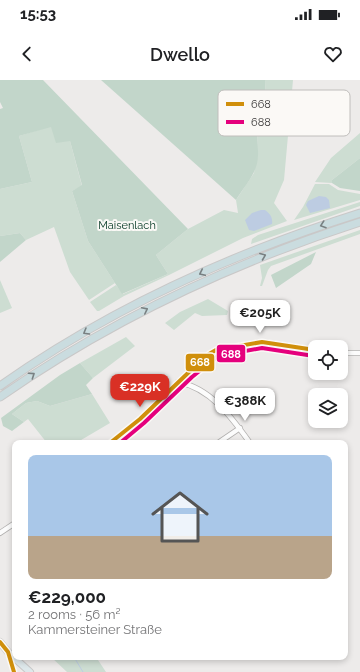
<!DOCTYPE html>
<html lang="en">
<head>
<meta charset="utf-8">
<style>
	:root { --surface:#fff; --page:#f2f2f2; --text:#202124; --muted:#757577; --accent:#d93025 }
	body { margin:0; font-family:Raleway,sans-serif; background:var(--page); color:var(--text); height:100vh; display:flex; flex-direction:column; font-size:15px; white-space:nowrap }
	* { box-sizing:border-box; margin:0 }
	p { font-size:13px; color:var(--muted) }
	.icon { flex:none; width:22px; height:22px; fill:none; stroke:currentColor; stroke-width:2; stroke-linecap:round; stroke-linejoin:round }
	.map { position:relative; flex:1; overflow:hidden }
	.details { position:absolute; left:12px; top:360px; width:336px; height:220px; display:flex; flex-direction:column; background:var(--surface); border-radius:8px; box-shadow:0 2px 6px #0003 }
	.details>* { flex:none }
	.fabs { position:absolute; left:308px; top:260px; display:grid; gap:8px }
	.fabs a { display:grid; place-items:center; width:40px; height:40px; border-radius:8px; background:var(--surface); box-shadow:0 2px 6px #0003; font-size:20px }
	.price { position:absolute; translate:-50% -34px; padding:0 9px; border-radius:8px; background:#fff; color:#222; font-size:13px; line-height:26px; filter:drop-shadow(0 1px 2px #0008) }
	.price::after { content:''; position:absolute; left:50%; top:24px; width:12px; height:9px; margin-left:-6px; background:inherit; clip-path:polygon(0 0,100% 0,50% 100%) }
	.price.current { background:var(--accent); color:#fff }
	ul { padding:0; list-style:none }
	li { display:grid; align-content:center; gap:8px; height:212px; padding:0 16px }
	li span { display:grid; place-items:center; height:124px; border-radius:8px; color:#555 }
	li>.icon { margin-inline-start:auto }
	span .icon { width:72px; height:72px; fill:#fffc; stroke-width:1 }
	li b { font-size:17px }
	.status { display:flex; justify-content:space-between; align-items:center; height:28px; padding:0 20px; background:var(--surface); direction:ltr }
	.status svg { height:11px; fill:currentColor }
	header { display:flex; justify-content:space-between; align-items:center; height:52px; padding:0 16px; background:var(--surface); font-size:18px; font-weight:600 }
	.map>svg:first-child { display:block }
</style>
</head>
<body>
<div class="status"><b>15:53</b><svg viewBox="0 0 49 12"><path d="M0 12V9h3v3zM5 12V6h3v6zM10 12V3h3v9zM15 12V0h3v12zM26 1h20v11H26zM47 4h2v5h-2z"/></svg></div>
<header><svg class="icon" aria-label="back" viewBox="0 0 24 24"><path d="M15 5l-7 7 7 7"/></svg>Dwello<svg class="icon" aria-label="heart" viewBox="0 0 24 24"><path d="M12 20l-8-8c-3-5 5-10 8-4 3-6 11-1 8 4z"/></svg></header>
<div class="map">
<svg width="360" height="592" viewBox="0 0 360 592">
	<rect width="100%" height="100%" fill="#edebea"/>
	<!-- green -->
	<path fill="#cdddd2" d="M265,0H293L284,100L274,123L287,141L243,158L169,195L124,216L99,231H97L90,222L116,205L123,214L168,194L156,175L188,149L224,130L238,133L236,120L254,93L258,74L257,49L267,43Z
		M51,46L70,61L82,106L72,111L88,161L115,203L89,220L70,192L54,147L26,160L20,153L0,156V109L32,102L19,56Z
		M360,53V78L332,100V103L315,102L331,78Z
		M315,104H329L338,110L360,114V120L294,140L303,127Z
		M360,122V126L251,164L252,159L258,155Z
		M360,150V154L271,186L268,190L262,206H260L262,198L260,185Z
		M0,200L12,228L0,233Z
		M208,219L228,231L227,235L202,236L195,233L174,250L165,243L180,232Z
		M126,257L135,266L93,298L80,283Z
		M92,314L110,343L76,363H47L28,339L24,342L12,334L26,323L37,321L50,326Z
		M51,577H96L106,592H67Z"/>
	<!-- forest -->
	<path fill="#c2d6ca" d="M0,0H43L188,149L156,175L168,194L122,214L88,161L72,111L82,105L70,61L56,63L51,47L19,56L32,102L0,109V29L3,28L0,22Z
		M101,0H265L267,43L257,49C257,62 260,76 256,87C252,99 242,110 236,120Z
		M360,78V111L340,108L332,103V100Z
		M20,153L26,160L0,182V156Z
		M316,172L311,184L276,208L271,195Z
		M80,283L93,298L86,305L92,314L50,326L37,321L26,323L12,334L24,342L12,351L3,346L1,338L60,295Z"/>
	<!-- water -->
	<path fill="#bdcce2" d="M319,116L326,117L329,120L330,128L310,133L306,125L308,121Z
		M261,130H265C270,134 273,137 272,144L254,151L249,150L245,140L252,133Z"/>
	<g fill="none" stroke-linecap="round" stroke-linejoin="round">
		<!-- stream -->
		<path stroke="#bdcce2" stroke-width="1" d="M74,577L83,592"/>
		<!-- minor casing -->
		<g stroke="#b2b0af" stroke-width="6">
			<path id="minor" d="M341,273H360
				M178,302C211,308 232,338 250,363
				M110,363L140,339L188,293L209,274L216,270L262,262L315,270
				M218,363L240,348
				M0,453L15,443"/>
		</g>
		<!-- major casing -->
		<g stroke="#c9c8c8" stroke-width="8">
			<path id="major" d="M0,562L8,572L30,592"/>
		</g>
		<!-- highway casing -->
		<g stroke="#c9c8c8" stroke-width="9">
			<path id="highway" d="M0,306C109,229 233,173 360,133
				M0,317C111,240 232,183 360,142"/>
		</g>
		<!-- minor -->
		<use href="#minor" stroke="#fcfcfc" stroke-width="4.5"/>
		<!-- major -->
		<use href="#major" stroke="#dee8eb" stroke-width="6"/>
		<!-- highway -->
		<use href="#highway" stroke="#cadcdf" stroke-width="7"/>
		<!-- bus-1 casing -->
		<g stroke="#fbf9f6" stroke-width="7">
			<path id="bus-1" d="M110,363L140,339L188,293L209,274L216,270L262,262L315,270
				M0,562L8,572L14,592"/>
		</g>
		<!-- bus-2 casing -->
		<g stroke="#fbf9f6" stroke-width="7">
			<path id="bus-2" d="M120,363L144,343L192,297L218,276L262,268L314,276"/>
		</g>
		<!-- bus-1 -->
		<use href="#bus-1" stroke="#d08f0b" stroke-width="4"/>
		<!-- bus-2 -->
		<use href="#bus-2" stroke="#e5007d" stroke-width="4"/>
	</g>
	<!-- one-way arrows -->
	<defs><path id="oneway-chevron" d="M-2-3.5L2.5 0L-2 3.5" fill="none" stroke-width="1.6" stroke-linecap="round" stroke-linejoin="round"/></defs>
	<g stroke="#798082">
		<use href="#oneway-chevron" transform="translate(323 145) rotate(161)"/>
		<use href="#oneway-chevron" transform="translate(263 176) rotate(-22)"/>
		<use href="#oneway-chevron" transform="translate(202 193) rotate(155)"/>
		<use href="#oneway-chevron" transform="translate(145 230) rotate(-27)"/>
		<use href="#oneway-chevron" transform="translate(86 252) rotate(150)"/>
		<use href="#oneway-chevron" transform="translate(32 295) rotate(-34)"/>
	</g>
	<g text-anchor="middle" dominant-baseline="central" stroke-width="4" stroke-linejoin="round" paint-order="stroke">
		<!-- park labels -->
		<g font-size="11" fill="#013621" stroke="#fbf9f6">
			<text x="127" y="145">Maisenlach</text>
		</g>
	</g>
	<!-- legend -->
	<rect x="218" y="10" width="132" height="46" rx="6" fill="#fbf9f6" stroke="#c0bebc" stroke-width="1"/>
	<rect x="226" y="22" width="18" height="4" fill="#d08f0b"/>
	<rect x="226" y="40" width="18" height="4" fill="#e5007d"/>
	<g font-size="11" fill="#363535">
		<text x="251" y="28">668</text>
		<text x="251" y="46">688</text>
	</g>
	<g stroke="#fbf9f6" stroke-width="1.5">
		<rect x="216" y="264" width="30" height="19" rx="4" fill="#e5007d"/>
		<rect x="185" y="273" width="30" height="19" rx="4" fill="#d08f0b"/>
	</g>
	<g font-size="11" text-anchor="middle" font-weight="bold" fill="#fff">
		<text x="231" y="278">688</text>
		<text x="200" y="286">668</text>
	</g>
</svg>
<div class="fabs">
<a><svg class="icon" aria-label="locate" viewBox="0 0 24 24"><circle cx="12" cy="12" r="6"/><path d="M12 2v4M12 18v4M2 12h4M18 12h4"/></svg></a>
<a><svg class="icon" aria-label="layers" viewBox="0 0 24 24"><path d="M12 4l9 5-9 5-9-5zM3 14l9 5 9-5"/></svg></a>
</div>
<b class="price" style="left:260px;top:254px">€205K</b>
<b class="price current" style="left:140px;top:328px">€229K</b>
<b class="price" style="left:245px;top:342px">€388K</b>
<section class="details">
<ul>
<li><span style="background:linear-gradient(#a9c7e8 65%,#b9a48a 0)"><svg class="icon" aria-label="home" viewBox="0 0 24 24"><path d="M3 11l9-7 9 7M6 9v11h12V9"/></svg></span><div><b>€229,000</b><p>2 rooms · 56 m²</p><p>Kammersteiner Straße</p></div></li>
</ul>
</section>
</div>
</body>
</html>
